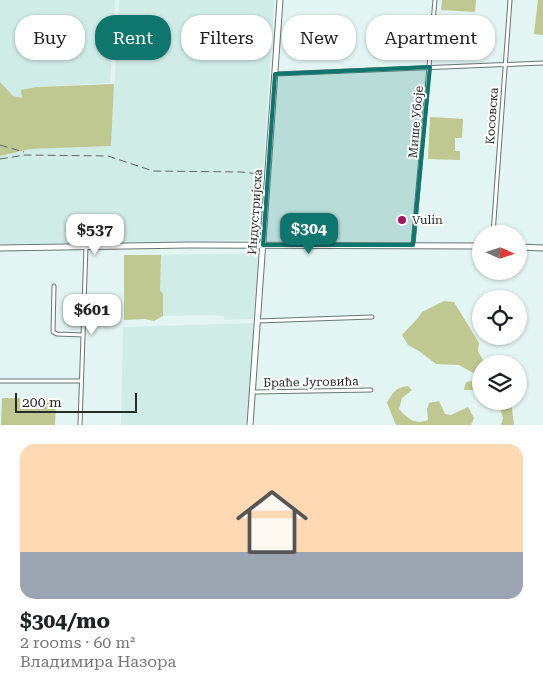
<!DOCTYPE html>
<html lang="en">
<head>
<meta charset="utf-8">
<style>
	:root { --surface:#fff; --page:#f2f2f2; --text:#202124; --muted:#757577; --line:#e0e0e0; --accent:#0f766e }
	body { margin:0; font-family:"Roboto Serif",serif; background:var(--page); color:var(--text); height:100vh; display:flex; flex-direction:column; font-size:19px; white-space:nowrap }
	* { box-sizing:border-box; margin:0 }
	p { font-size:16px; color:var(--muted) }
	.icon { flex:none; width:28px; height:28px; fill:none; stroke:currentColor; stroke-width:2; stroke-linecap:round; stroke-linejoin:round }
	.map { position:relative; height:425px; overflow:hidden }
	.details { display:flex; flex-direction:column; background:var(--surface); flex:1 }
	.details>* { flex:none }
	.banner { position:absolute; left:15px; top:15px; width:514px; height:45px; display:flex; gap:10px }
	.needle { width:32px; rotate:93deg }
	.controls { position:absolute; left:472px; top:225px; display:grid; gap:10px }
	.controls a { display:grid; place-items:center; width:55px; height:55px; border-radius:50%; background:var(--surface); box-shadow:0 1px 4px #0004; font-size:25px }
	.scale { position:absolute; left:15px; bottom:12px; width:122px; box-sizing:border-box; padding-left:5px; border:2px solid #252c2a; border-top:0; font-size:14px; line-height:18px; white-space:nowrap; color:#252c2a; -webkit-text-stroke:4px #fff; paint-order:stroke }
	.price { position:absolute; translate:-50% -42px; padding:0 11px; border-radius:10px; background:#fff; color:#222; font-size:16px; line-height:32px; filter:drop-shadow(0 1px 2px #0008) }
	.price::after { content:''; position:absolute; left:50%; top:30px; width:15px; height:11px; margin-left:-8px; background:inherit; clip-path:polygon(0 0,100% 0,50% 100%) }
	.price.selected { background:var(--accent); color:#fff }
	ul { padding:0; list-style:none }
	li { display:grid; align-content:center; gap:10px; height:265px; padding:0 20px }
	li+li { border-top:1px solid var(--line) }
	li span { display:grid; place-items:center; height:155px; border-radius:15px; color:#555 }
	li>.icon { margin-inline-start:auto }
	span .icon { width:90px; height:90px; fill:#fffc; stroke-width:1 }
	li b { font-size:21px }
	.pill { padding:0 18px; border-radius:20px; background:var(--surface); box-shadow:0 1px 4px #0004; font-size:18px; line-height:45px }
	.pill.selected { background:var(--accent); color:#fff }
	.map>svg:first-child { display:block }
</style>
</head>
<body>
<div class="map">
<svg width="543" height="425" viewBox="0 0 543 425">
	<rect width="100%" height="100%" fill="#e3f5f2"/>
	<!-- built -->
	<path fill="#d0ece7" d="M0,0H115L110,83L37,87L23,98L13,97L0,82Z
		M119,0H274L259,240L0,244V156L30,149L111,146Z
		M254,253L259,259L253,319L224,320V316L203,315L163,316V294L160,290L161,255Z
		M255,323L247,425H121L123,327Z"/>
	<!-- green -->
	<path fill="#bec890" d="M442,0H476L475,12L441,10Z
		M538,0H543V35L534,34Z
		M0,82L13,96L22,98L21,90L37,87L114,84L111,146L30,149L0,156Z
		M430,117L463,119L462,138H455V151H460V160L428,159Z
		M124,255H161L160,290L163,294V316L154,321L145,319L124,320Z
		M444,301L454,302L479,343L478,351L485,364H481V373L475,374L459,365L436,364L419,351L408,345L402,335L418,318L422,312Z
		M481,379V390H464L466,382Z
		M408,386L412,390L402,398L399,409C408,419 415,425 428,420L427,409L429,403L439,401L445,414L451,415L468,407L474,418L471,425H396L387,403C393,392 395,388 408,386Z
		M2,398H20V408L43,409L44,398L56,399L55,425H1Z
		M498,401H511L514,425H501L503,418Z"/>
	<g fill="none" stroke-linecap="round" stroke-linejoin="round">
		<!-- street casing -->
		<g stroke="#667774" stroke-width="5">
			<path id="street" d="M275,74L543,63
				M493,234L510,0
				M413,245L435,0
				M54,286L53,332L57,334L83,335
				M257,321L372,317
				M0,381H81
				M252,392L371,390
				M80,425L86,246"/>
		</g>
		<!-- secondary casing -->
		<g stroke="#667774" stroke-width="7">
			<path id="secondary" d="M519,247L543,248
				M0,248L189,245L481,246
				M250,425L280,0"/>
		</g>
		<!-- street -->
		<use href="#street" stroke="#fff" stroke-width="3"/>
		<!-- secondary -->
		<use href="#secondary" stroke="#fff" stroke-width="5"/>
		<!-- rail -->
		<path stroke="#606a68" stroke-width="1" stroke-dasharray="8 4" stroke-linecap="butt" d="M0,145L24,152
			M0,159L25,155L108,156L153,171L241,172L259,174"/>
	</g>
	<!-- marked area -->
	<path fill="#0f766e" fill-opacity="0.2" stroke="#0f766e" stroke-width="4" stroke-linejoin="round" d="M430,67L413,245H263L275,74Z"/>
	<!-- markers -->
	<circle fill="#a01763" stroke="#fff" stroke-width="2" cx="402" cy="220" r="5"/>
	<g text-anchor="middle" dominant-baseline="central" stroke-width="4" stroke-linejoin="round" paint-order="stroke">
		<!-- street labels -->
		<g font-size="12" fill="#252c2a" stroke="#fff">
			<text transform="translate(492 116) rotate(-86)">Косовска</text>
			<text transform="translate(416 122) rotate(-85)">Мише Убоје</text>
			<text transform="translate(255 212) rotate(-86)">Индустријска</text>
			<text transform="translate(311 382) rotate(-1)">Браће Југовића</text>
		</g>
		<!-- poi labels -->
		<g font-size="12" fill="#252c2a" stroke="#fff" text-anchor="start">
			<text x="412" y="220">Vulin</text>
		</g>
	</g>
</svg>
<div class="controls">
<a><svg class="needle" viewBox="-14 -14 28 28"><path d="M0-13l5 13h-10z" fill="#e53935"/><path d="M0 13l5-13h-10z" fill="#757577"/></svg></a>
<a><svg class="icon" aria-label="locate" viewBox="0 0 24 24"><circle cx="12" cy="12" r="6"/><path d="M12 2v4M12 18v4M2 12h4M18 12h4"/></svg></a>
<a><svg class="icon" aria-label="layers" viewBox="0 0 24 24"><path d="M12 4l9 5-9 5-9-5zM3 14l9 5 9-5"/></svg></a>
</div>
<div class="scale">200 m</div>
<b class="price selected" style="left:309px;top:255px">$304</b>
<b class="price" style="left:95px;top:256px">$537</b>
<b class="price" style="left:92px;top:336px">$601</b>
<div class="banner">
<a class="pill">Buy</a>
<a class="pill selected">Rent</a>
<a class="pill">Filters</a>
<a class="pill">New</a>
<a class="pill">Apartment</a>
</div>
</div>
<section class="details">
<ul>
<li><span style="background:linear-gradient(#ffd9b3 70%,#9aa5b1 0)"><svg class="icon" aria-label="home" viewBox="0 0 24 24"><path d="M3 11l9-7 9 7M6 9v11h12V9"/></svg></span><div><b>$304/mo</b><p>2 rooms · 60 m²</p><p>Владимира Назора</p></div></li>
</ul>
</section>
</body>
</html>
